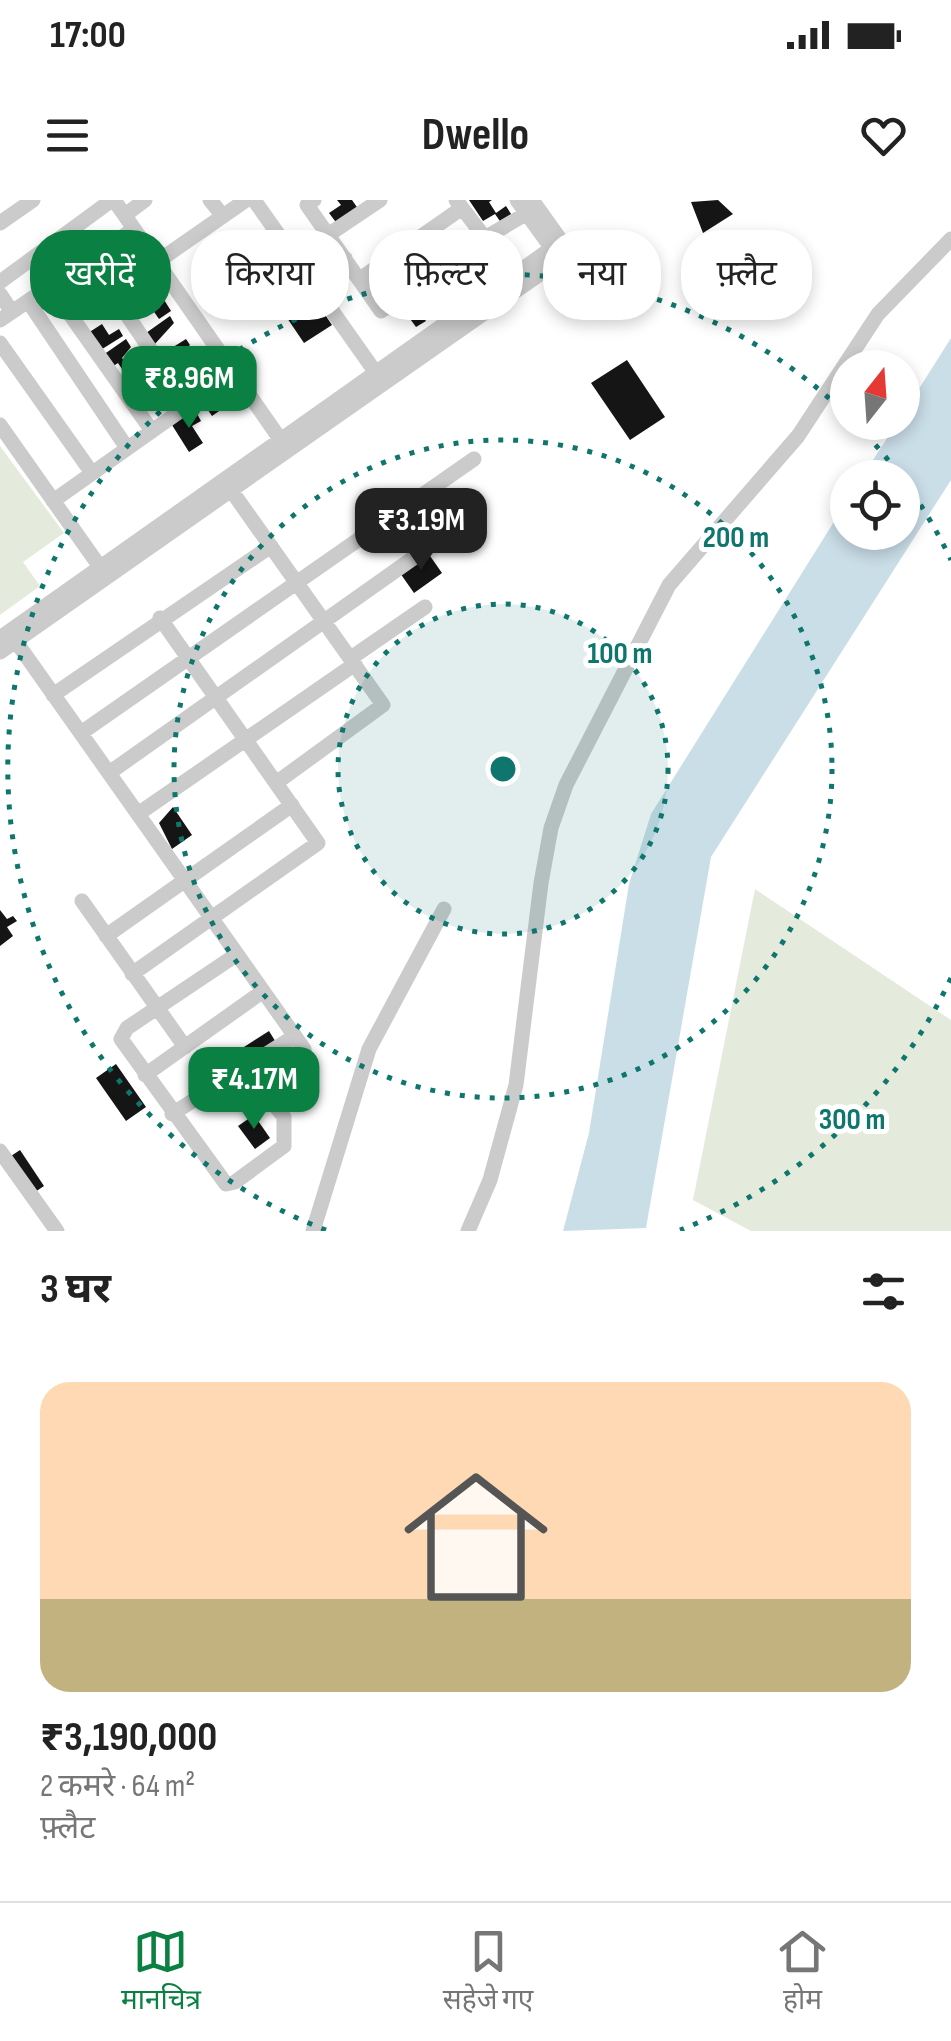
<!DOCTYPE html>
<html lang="hi">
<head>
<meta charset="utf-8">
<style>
	:root { --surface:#fff; --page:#f6f6f6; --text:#222; --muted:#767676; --line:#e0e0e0; --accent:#0b8043 }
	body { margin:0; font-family:"Sofia Sans Condensed","Noto Sans Devanagari",sans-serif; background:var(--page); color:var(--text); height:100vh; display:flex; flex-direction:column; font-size:38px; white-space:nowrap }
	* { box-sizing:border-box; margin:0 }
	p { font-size:32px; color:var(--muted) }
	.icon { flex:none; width:55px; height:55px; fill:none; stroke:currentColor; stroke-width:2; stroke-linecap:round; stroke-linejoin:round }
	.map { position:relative; height:1031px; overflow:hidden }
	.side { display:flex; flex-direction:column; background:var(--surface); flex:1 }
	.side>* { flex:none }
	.hud { position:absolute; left:30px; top:30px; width:892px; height:90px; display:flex; gap:20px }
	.needle { width:65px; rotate:17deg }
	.tools { position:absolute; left:830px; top:150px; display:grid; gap:20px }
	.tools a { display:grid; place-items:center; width:90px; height:90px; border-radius:50%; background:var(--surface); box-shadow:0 5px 15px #0003; font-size:50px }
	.price { position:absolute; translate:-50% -85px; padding:0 22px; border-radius:20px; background:var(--accent); color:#fff; font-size:32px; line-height:65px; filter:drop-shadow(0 2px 5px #0008) }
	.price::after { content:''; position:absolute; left:50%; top:60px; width:30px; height:22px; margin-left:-15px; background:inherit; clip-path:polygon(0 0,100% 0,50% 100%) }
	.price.selected { background:#222; color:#fff }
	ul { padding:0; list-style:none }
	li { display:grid; align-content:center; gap:20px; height:530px; padding:0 40px }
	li+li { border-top:2px solid var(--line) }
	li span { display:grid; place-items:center; height:310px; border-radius:30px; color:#555 }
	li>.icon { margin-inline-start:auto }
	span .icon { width:180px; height:180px; fill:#fffc; stroke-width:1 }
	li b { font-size:42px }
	h2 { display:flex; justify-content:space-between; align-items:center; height:120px; padding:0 40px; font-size:42px }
	.chip { padding:0 35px; border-radius:40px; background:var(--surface); box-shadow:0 5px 15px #0003; font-size:35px; line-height:90px }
	.chip.selected { background:var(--accent); color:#fff }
	.status { display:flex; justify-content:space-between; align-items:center; height:70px; padding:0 50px; background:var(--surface); direction:ltr }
	.status svg { height:28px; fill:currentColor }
	header { display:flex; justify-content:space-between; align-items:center; height:130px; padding:0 40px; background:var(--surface); font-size:45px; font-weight:700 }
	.dock { display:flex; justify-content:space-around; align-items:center; height:140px; border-top:2px solid var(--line); background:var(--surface); font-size:28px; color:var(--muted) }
	.dock a { display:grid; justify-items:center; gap:5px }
	.dock .selected { color:var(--accent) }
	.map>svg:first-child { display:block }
</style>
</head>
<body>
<div class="status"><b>17:00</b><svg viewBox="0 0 49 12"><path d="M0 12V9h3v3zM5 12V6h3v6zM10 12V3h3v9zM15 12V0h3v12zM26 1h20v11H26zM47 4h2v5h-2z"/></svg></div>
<header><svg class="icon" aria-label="menu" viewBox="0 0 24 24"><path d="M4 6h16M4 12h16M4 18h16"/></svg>Dwello<svg class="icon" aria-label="heart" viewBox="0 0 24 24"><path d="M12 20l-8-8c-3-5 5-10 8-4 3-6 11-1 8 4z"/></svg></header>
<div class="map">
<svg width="951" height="1031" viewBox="0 0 951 1031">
	<rect width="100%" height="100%" fill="#fff"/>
	<!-- green -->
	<path fill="#e4eadc" d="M0,246L64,333L23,362L40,386L0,415Z
		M755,689L951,820V1031H751L693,1000Z"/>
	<!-- water -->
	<path fill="#cadee8" d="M951,138V280L711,657L646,1028L563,1031L589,933L629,684L651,614L847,301L848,332H902V278L862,277L897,223L902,222L903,214Z"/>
	<!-- building -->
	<path fill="#151515" d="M337,0H352L359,10L338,25L329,13L341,5Z
		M469,0H492L489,2L496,13L506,6L513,17L502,24L495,14L483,21Z
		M718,0L733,14L703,33L691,2Z
		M119,45L134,68L110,83L95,60Z
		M484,64L493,76L483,82L475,71Z
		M91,84L111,110L98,120L79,93Z
		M311,94L332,125L304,143L283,112Z
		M163,98L171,111L159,119L150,106Z
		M418,110L426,121L416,127L408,116Z
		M170,116L174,123L154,145L146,133Z
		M102,124L109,135L119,129L123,136L99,151L88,133Z
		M126,139L131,147L122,158L128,166L122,169L118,163L112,167L103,155Z
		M186,139L190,145L179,153L182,158L171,167L162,154Z
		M627,160L665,217L630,240L591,183Z
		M184,164L195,179L182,188L171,172Z
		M224,190L232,202L212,216L204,204Z
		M195,210L201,221L192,226L203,243L189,252L172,225Z
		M428,353L442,373L414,393L400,373Z
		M173,607L192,635L172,649L159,623Z
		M0,710L7,719L13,716L17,721L7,727L13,736L0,746Z
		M269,831L277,844L253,860L244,847Z
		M116,864L146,907L126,921L96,878Z
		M254,915L270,938L255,949L238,926Z
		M20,950L44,986L35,992L11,956Z"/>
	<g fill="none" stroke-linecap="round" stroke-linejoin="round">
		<!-- minor -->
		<path stroke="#cbcbcb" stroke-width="15" d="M114,0L280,239
			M210,0L223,16
			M254,0L376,173
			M314,0L307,5L381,111L485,38L456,0
			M517,0L558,57
			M125,15L145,0
			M0,23L33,0
			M328,35L380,0
			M485,38L534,9
			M89,59L188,205
			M157,62L246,0
			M360,79L462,8
			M311,80L345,58
			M0,82L112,0
			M50,86L152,231
			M0,94L12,112
			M28,101L127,248
			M0,120L134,29
			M0,143L92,273
			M0,225L100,367
			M226,283L383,505L276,583
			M53,301L234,173
			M12,436L304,849
			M0,438L562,41
			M0,452L570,53L532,0
			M351,458L425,407
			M53,495L271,346
			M81,533L474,259
			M109,573L453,330
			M138,614L355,464
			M82,701L185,847
			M106,736L292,605
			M236,755L127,828L121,839L226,984L235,982L284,946V917L245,867
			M132,774L318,643L160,418
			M145,875L262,792
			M172,914L295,836
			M0,951L57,1031
			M313,1031L369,849L444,709
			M468,1031L490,980L516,885L541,683L551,628L566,585L669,385L798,236L878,114L951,39"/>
	</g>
	<!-- distance rings -->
	<circle cx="503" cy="569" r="165" fill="#0f766e" fill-opacity=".12"/>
	<g fill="none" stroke="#0f766e" stroke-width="5" stroke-dasharray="5 10">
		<circle cx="503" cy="569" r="165"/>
		<circle cx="503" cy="569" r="329"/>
		<path d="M951 778A494 494 0 0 1 680 1030M326 1030A494 494 0 1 1 846 214M855 223A494 494 0 0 1 951 360"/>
	</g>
	<circle cx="503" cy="569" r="15" fill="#0f766e" stroke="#fff" stroke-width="5"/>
	<g font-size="30" text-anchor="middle" font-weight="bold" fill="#0f766e" stroke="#fff" stroke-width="10" stroke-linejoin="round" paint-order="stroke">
		<text x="736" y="347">200 m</text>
		<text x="620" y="463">100 m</text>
		<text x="852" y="929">300 m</text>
	</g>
</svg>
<div class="tools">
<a><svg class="needle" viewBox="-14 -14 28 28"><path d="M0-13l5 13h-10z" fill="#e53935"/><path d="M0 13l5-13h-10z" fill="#767676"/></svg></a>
<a><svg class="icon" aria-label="locate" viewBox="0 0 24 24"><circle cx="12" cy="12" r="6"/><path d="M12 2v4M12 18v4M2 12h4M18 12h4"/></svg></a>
</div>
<b class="price" style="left:189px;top:231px">₹8.96M</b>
<b class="price selected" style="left:421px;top:373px">₹3.19M</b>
<b class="price" style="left:254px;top:932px">₹4.17M</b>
<div class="hud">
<a class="chip selected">खरीदें</a>
<a class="chip">किराया</a>
<a class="chip">फ़िल्टर</a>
<a class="chip">नया</a>
<a class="chip">फ़्लैट</a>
</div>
</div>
<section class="side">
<h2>3 घर<svg class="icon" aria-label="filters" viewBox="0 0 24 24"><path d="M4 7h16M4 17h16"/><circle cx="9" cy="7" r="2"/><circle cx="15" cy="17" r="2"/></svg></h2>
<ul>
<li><span style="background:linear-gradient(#ffd9b3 70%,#c2b280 0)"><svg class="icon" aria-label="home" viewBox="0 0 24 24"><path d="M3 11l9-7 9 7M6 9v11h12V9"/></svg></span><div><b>₹3,190,000</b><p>2 कमरे · 64 m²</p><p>फ़्लैट</p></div></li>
</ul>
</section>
<nav class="dock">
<a class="selected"><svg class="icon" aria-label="map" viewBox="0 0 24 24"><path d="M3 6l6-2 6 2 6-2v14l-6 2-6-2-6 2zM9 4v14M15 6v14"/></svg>मानचित्र</a>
<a><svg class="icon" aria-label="saved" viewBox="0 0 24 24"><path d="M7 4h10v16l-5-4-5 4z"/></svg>सहेजे गए</a>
<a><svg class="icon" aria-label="home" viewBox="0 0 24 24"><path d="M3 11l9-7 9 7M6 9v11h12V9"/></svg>होम</a>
</nav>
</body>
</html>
